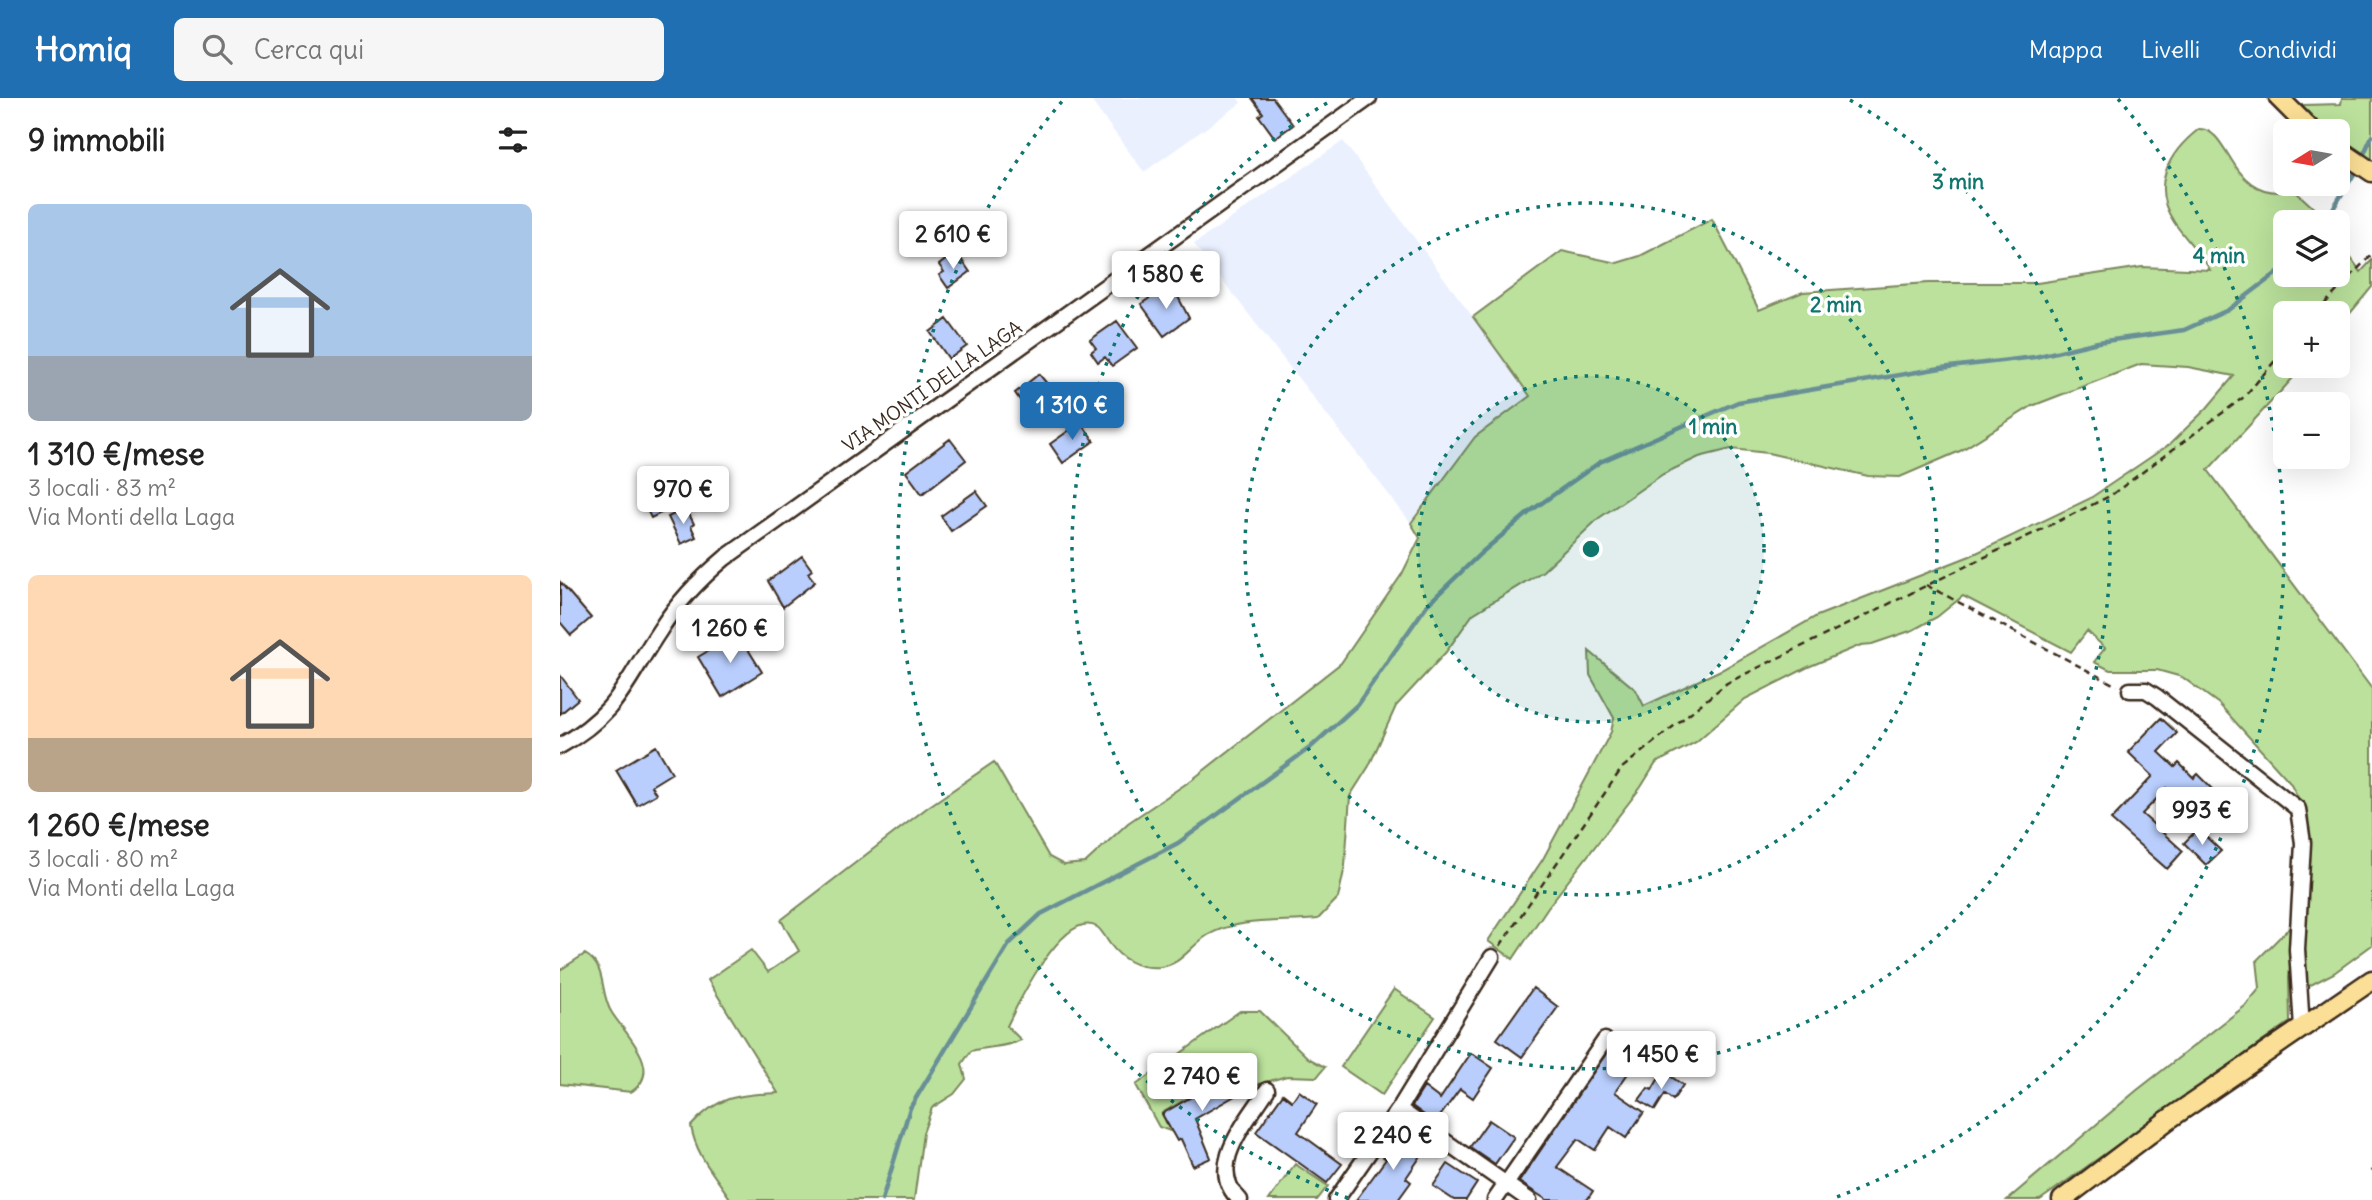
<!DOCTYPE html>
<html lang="it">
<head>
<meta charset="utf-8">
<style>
	:root { --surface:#fff; --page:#f6f6f6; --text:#222; --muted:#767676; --accent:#1f6fb2 }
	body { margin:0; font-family:Delius,sans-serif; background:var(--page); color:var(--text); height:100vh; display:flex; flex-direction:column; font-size:26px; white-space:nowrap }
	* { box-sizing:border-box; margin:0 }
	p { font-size:23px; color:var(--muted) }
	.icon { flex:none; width:38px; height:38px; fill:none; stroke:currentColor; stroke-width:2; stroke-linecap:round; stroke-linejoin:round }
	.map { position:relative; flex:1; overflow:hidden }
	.panel { display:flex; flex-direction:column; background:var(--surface); width:560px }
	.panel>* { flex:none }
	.needle { width:46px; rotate:259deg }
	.buttons { position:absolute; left:1713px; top:21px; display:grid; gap:14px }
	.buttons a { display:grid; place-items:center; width:77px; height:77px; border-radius:10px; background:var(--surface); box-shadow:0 7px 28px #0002; font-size:35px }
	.price { position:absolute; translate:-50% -60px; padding:0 16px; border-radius:7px; background:#fff; color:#222; font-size:23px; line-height:46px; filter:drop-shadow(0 2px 4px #0008) }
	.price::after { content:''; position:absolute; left:50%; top:42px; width:21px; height:16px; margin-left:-10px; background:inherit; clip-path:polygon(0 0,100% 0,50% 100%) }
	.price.selected { background:var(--accent); color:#fff }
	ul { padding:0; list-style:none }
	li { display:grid; align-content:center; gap:14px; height:371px; padding:0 28px }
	li span { display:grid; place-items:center; height:217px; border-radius:10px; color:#555 }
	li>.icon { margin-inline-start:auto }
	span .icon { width:126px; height:126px; fill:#fffc; stroke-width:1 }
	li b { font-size:30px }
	h2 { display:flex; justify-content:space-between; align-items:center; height:84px; padding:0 28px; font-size:30px }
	header { display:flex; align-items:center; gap:42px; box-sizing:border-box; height:98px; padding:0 35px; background:var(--accent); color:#fff }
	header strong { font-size:33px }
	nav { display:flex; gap:38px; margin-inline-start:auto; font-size:24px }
	.search { width:490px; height:63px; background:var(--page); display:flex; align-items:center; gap:18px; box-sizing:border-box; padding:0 24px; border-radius:10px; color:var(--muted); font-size:26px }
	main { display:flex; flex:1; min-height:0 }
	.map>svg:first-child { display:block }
</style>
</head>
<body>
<header>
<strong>Homiq</strong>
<div class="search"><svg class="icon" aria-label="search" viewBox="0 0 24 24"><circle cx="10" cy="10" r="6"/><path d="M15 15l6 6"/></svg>Cerca qui</div>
<nav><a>Mappa</a><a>Livelli</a><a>Condividi</a></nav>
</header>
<main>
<section class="panel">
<h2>9 immobili<svg class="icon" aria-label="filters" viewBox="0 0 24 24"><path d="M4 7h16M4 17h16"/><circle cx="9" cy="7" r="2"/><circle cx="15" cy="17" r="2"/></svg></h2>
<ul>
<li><span style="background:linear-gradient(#a9c7e8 70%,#9aa5b1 0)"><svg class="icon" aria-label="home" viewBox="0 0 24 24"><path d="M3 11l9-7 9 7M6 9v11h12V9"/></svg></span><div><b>1 310 €/mese</b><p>3 locali · 83 m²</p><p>Via Monti della Laga</p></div></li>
<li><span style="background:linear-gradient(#ffd9b3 75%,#b9a48a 0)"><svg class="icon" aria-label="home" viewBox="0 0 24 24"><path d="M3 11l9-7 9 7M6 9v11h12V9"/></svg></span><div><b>1 260 €/mese</b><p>3 locali · 80 m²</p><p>Via Monti della Laga</p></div></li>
</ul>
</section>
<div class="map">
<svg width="1812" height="1102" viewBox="0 0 1812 1102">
	<rect width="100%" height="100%" fill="#fff"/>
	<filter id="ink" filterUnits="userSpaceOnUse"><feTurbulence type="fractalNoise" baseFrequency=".0143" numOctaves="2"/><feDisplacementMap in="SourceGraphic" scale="14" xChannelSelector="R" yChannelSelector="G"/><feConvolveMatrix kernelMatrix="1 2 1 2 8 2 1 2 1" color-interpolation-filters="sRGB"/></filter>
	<g filter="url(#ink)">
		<!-- built -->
		<path fill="#eaf0fe" d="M529,0H678L681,5L584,74Z
			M783,43L971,298L915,339L851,425L634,146Z"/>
		<!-- green -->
		<path fill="#bbe19c" stroke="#7b865d" stroke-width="2" d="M1782,0H1812V65L1778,45V33H1761L1743,19V7L1781,6Z
			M1639,31C1672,30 1669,107 1734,92L1758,114L1757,124H1726V177H1778V142L1801,174L1812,162V189L1778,230V215H1726V268H1744L1648,372L1812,591V847L1774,875L1743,891L1747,717L1730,684L1659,606L1622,579L1597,572H1550L1534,564L1545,550L1527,533L1511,554L1403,498L1377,519L1353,532L1312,546L1301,547L1248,569L1185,601L1136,644L1096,665L1081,689L988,809L953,861L928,843L983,761L1051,634L1054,620L1030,577L1029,553L1076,592L1084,608L1163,571L1257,518L1410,458L1529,401L1610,346L1647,310L1674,278L1628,269L1581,266L1472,308L1400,353L1340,379L1308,378L1208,355L1171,351L1139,359L1103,376L1039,420L983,473L913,516L886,554L836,608L809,668L790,698L785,768L778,800L758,821C724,825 679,819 648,837C630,848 623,866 600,869C579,871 562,862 550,846C546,841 542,832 537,829C504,810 458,905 447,928L461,942C445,950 428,948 411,953L402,966L406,981L394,996L372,1010L363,1035L354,1102H171C155,1077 136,1058 131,1028C158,997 179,997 218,995L148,882L191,852L208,874L239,853L221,822L368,709L434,664L489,759L504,767L525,765L568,725L633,681L781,565L842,476L860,440L851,425L915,339L970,298L913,219L1002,153L1057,165L1080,158L1152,121L1199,212L1243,194L1368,185H1477L1582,169L1650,172C1641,155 1625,141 1614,124C1590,88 1608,55 1639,31Z
			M1734,825L1729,880L1730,924L1480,1102H1447L1576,993L1685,908L1700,890L1697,862Z
			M25,856C48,869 39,896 52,915C66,937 105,972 71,994L0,986V872Z
			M834,891L875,919L822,997L781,969Z
			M680,913H700L748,960L765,969L757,979L727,978L692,988L680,970L602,1015L610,1033L599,1029L576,987Z
			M735,1066L768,1088L757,1102H709Z"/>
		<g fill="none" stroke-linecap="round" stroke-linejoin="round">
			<!-- stream -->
			<path stroke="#698f97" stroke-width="4.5" d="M1802,60L1812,38
				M1765,124L1797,71
				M322,1102L350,1010L449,846L481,816L618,745L751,649L797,607L867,507L921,455L972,412L1040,364L1178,304L1381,270L1475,259L1538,244L1624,232L1668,212L1726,168"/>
		</g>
		<!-- building -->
		<path fill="#b9cefd" stroke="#3b2a1e" stroke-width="2" d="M692,0H713L733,27L715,40L699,18L703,15Z
			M392,157L397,164L401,161L410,174L388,190L379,177L384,174L379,167Z
			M613,189L629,220L604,238L581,206L601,192L604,196Z
			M387,221L407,248L389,261L370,234Z
			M557,223L577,250L552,268L545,259L538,264L531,254L536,250L530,242Z
			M479,276L503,305L488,316L483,310L471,318L455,295Z
			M521,324L534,343L503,365L490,346Z
			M390,341L406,362L362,396L346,374Z
			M95,393L105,413L91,420L81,400Z
			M416,393L427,408L391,433L381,418Z
			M126,410L134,426L131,428L136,439L121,446L108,419Z
			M242,458L252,472L248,475L255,484L223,509L208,483Z
			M0,484L31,520L11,537L0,524Z
			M178,535L202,574L162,599L138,559Z
			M0,577L18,601L0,616Z
			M1601,620L1617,635L1599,654L1615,669L1619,665L1634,680L1638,676L1665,703L1640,729L1607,690L1582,716L1623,753L1607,771L1551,722L1593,678L1568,654Z
			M96,648L112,675L91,688L96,696L77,707L56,672Z
			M1638,731L1661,753L1646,767L1624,745Z
			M973,890L998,909L962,959L937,941Z
			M1054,944L1078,961L1055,994L1084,1014L1066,1040L1050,1029L1035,1052L1018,1041L997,1069L1033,1093L1027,1102H987L959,1084Z
			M911,955L933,970L913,1000L900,991L875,1025L852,1008L864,989L880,1001Z
			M681,970L692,988L635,1021L651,1060L633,1068L621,1041L617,1043L602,1016Z
			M1103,973L1123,987L1113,1002L1105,996L1095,1012L1079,1002L1088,990L1092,992Z
			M739,993L757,1006L738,1034L782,1066L767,1085L696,1034L723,996L732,1003Z
			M929,1022L954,1039L935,1066L910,1049Z
			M837,1036L863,1055L846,1080L851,1084L838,1102H796L826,1061L822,1058Z
			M888,1066L917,1085L906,1102H894L873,1088Z"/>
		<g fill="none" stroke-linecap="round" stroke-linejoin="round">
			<!-- minor casing -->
			<g stroke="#3b2a1e" stroke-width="19">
				<path id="minor" d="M1570,592H1586L1597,599L1738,711L1743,745L1737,851L1742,930
					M0,648C59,615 65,584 100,532C117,505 140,481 165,460L809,0
					M839,1011L969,1102
					M680,1102C644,1069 688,1023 707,992
					M776,1102L839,1011L932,859
					M935,1102L1045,942"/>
			</g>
			<!-- major casing -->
			<g stroke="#3b2a1e" stroke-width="23">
				<path id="major" d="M1719,0L1752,33
					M1778,51L1812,74
					M1502,1102L1609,1021L1812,882"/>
			</g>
			<!-- path -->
			<path stroke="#3b2a1e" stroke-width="2.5" stroke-dasharray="7 5" stroke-linecap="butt" d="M1756,215L1812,156
				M1366,487L1557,588
				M940,848L1062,670L1167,585L1550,398L1684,299L1726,250
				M1811,1073L1812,1072"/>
			<!-- minor -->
			<use href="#minor" stroke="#fff" stroke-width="14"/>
			<!-- major -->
			<use href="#major" stroke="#fbdf96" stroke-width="18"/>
		</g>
	</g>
	<!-- distance rings -->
	<circle cx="1031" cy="451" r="173" fill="#0f766e" fill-opacity=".12"/>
	<g fill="none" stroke="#0f766e" stroke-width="3.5" stroke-dasharray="3.5 7">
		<circle cx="1031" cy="451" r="173"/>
		<circle cx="1031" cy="451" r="346"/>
		<path d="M1290 2A519 519 0 1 1 772 2"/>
		<path d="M788 1100A693 693 0 0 1 504 1M1558 1A693 693 0 0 1 1274 1100"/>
	</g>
	<g text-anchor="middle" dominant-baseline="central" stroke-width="7" stroke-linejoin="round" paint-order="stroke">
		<!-- street labels -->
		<g font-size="19" fill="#3b2a1e" stroke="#fff">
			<text transform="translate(372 288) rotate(-35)">VIA MONTI DELLA LAGA</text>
		</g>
	</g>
	<circle cx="1031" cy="451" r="10" fill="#0f766e" stroke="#fff" stroke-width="3.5"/>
	<g font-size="21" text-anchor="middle" font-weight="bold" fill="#0f766e" stroke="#fff" stroke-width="7" stroke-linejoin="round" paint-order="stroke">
		<text x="1398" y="91">3 min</text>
		<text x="1659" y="165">4 min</text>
		<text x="1276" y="214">2 min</text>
		<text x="1153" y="336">1 min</text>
	</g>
</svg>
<div class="buttons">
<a><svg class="needle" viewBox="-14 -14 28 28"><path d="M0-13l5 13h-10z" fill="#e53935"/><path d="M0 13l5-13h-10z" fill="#767676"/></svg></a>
<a><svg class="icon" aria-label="layers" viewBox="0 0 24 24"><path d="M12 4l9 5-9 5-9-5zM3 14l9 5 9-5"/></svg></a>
<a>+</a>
<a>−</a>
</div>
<b class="price" style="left:393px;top:173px">2 610 €</b>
<b class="price" style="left:606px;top:213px">1 580 €</b>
<b class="price selected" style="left:512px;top:344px">1 310 €</b>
<b class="price" style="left:123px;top:428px">970 €</b>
<b class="price" style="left:170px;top:567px">1 260 €</b>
<b class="price" style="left:1642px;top:749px">993 €</b>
<b class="price" style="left:1101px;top:993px">1 450 €</b>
<b class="price" style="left:642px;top:1015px">2 740 €</b>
<b class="price" style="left:833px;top:1074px">2 240 €</b>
</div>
</main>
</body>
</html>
